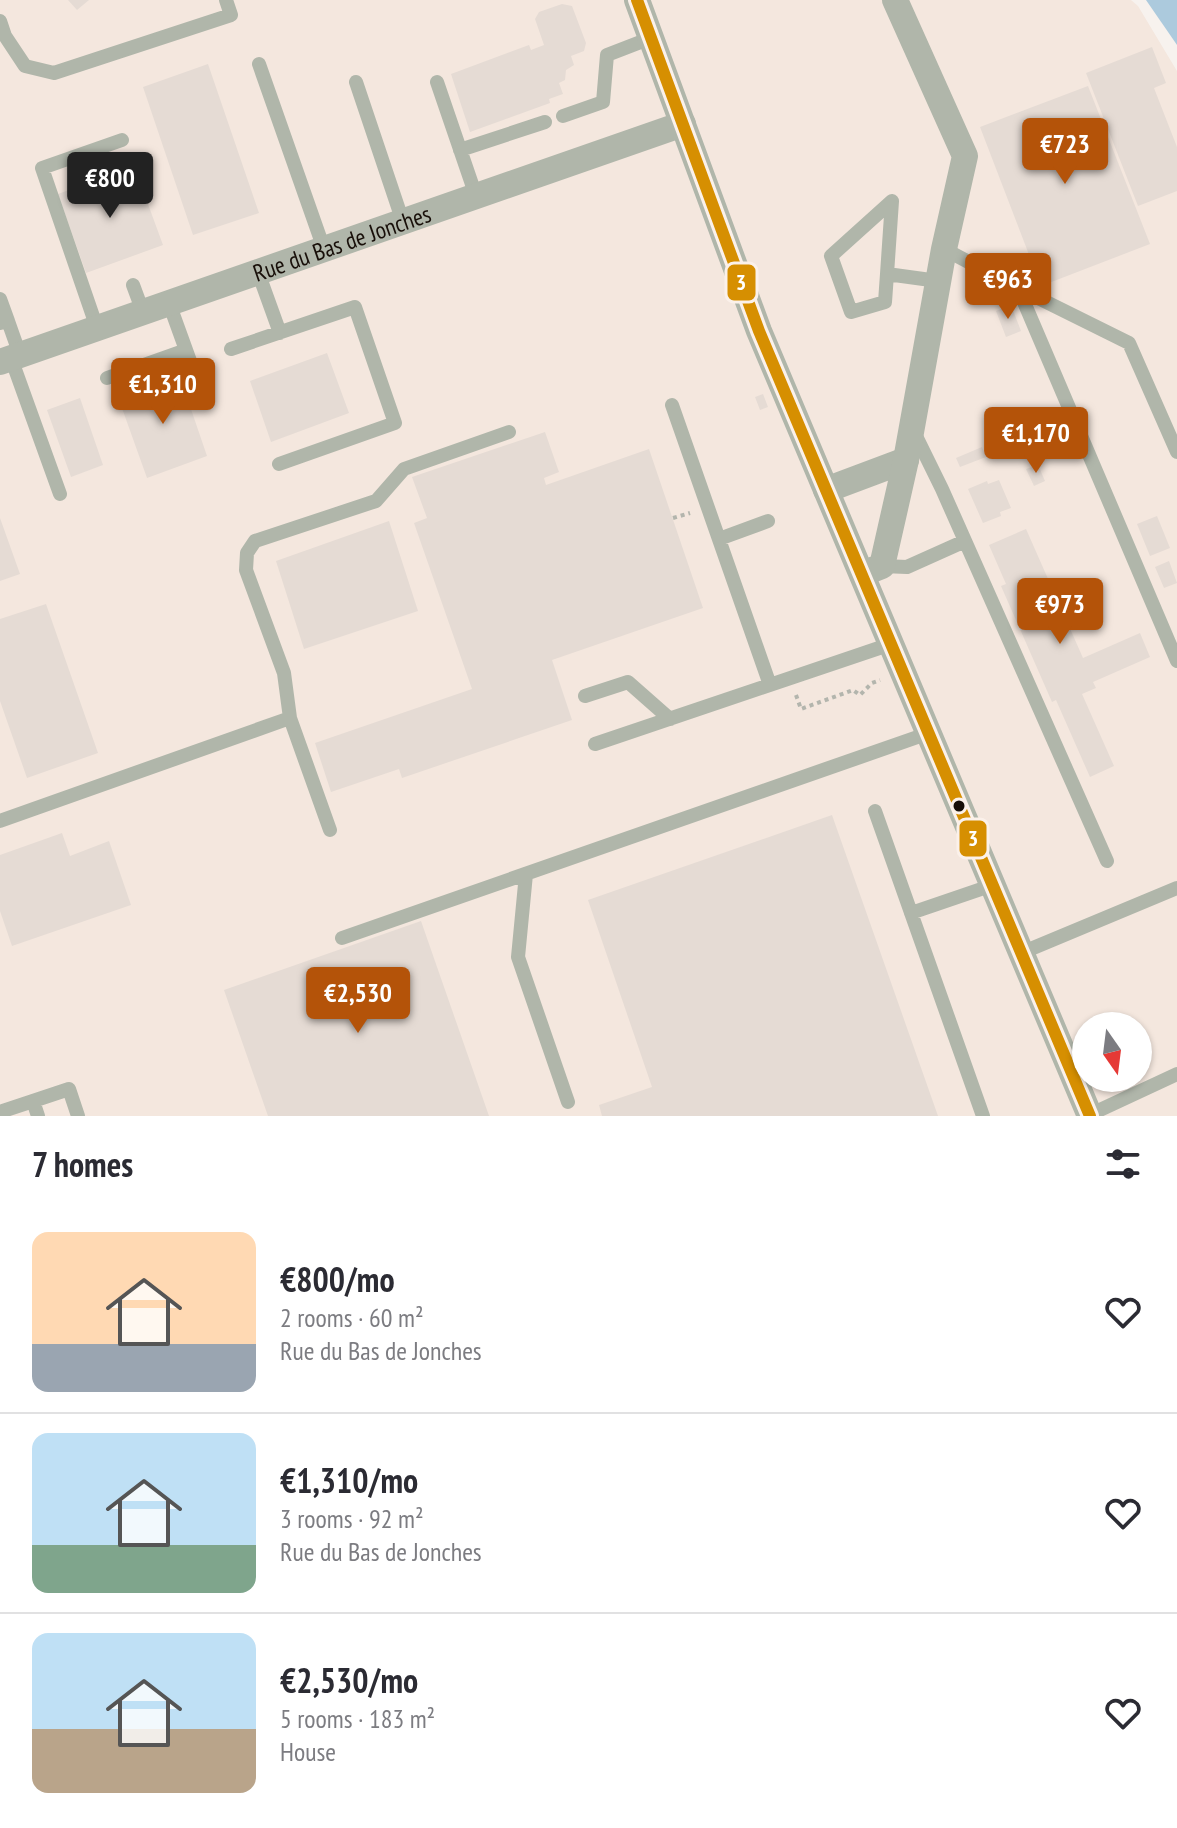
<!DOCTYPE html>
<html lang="en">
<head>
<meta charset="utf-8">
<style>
	:root { --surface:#fff; --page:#f2f2f3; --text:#2b2b33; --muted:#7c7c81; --line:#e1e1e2; --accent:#b45309 }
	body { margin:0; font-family:"PT Sans Narrow",sans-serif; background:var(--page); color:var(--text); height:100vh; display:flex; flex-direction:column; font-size:30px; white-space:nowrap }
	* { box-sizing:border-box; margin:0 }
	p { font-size:26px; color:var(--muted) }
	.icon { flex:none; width:44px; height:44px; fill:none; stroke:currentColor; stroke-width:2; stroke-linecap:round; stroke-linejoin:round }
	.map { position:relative; height:1116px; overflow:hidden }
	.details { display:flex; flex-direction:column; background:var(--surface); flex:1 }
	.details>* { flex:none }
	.needle { width:52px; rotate:166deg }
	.buttons { position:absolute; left:1072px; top:1012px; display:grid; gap:16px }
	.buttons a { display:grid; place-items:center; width:80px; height:80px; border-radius:50%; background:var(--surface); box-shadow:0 2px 6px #0004; font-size:40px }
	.price { position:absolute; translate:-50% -68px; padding:0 18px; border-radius:8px; background:var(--accent); color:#fff; font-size:26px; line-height:52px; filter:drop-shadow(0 2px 4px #0008) }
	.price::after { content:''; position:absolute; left:50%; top:48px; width:24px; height:18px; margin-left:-12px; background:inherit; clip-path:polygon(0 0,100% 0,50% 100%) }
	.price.on { background:#222; color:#fff }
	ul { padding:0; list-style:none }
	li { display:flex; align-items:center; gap:24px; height:200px; padding:0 32px }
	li+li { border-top:2px solid var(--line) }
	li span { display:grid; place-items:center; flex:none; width:224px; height:160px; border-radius:16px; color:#555 }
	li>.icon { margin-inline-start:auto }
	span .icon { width:96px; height:96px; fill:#fffc; stroke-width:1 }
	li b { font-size:34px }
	h2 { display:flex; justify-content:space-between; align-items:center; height:96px; padding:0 32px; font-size:34px }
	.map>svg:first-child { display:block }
</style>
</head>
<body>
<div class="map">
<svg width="1177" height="1116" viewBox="0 0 1177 1116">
	<rect width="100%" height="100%" fill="#f7f2ee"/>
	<!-- built -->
	<path fill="#f4e7de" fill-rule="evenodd" d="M0,0H1131L1138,6L1177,71V1116H0ZM1086,1026H1138V1078H1086Z"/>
	<!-- water -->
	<path fill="#accadd" d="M1146,0H1177V45Z"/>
	<!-- building -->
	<path fill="#e5dbd4" d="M68,0H89L77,10Z
		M562,4L572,6L586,43L584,51L571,56L574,65L566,70L565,80L559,83L563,94L549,99L550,103L470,132L451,74L529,45L531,50L544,45L535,19L539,12Z
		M1152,47L1166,83L1154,88L1177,147V191L1138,206L1086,73Z
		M208,64L259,213L193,235L143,87Z
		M1088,86L1150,244L1041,286L980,127Z
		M134,166L163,245L86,273L58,194Z
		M1011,305L1021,331L1006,337L996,311Z
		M327,353L349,413L271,442L250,381Z
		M179,374L207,456L147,478L118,397Z
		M763,394L768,407L760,410L755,397Z
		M80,398L103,465L71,477L47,410Z
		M545,432L559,472L544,478L546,485L649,449L703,608L552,660L572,720L402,778L399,769L331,792L315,743L472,689L414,523L427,518L412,477Z
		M982,447L986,457L960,467L956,458Z
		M1038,465L1045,481L1034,486L1026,469Z
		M999,480L1011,508L1000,512L1001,516L983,523L968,489L987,481L988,484Z
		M1157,516L1170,548L1150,556L1137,524Z
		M0,518L20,574L0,581Z
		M389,521L418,611L304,649L276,561Z
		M1026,529L1083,658L1140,633L1150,657L1093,682L1096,688L1082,694L1114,766L1090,777L1056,700L1052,702L1001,586L1006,584L989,545Z
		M1169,561L1177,583L1164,588L1155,567Z
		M46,604L98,753L27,778L0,701V619Z
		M832,815L938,1116H602L599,1105L652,1087L588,900Z
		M62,833L70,856L109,841L131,905L12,946L0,911V855Z
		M421,921L489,1116H268L224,990Z"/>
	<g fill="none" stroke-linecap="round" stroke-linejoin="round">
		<!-- path -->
		<path stroke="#b3b5ad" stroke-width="4" stroke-dasharray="4 4" stroke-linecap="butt" d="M673,518L690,513
			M796,695L801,709L853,690L860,695L872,683L880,680"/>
		<!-- lane -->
		<path stroke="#b0b6aa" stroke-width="14" d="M0,21L5,36L25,66L54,73L231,15L226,0
			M259,64L324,249
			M356,82L403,222
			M437,82L476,196
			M563,116L603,102L607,55L651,38
			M460,150L545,122
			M944,249L1018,288L1177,661
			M258,272L280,333
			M887,274L892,201L831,256L851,312L885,302L887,274L938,281
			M133,285L143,312
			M1018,288L1129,343L1177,452
			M0,299L8,321
			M0,323L8,321L20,355
			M97,328L42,168L122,140
			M231,349L355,307L395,423L279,464
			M186,350L203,397
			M11,358L60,494
			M107,378L186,350L169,303
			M672,405L770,685
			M914,432L942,489L1107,861
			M719,539L768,521
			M882,566L907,567L965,541
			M585,696L628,682L670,719
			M595,744L891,644
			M875,811L983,1116
			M0,821L290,718
			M330,830L290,718L284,673L246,570L247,553L255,541L376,501L404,469L509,432
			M526,874L518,957L568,1102
			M911,913L993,885
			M342,938L929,733
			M1021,953L1177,888
			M33,1101L69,1089L78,1116
			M0,1112L33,1101L38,1116
			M1089,1115L1177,1074"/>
		<!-- street -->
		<g stroke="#b0b6aa" stroke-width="26">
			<path d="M637,0L759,331L1090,1116"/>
			<path id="s1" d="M0,362L683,124"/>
			<path d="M826,490L906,460"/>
			<path d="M862,574L882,566L906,460L944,249L965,156L895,0"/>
		</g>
		<!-- bus-1 casing -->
		<g stroke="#fbf1ea" stroke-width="18">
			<path id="bus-1" d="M637,0L759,331L1090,1116"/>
		</g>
		<!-- bus-1 -->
		<use href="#bus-1" stroke="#d68f01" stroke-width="12"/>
	</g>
	<!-- markers -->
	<circle fill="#180f09" stroke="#fbf1ea" stroke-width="3" cx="959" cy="806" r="7"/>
	<g text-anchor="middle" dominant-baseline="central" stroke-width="6" stroke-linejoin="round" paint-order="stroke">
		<!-- street labels -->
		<g font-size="24" fill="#180f09" stroke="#fbf1ea">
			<text stroke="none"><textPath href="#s1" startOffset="362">Rue du Bas de Jonches</textPath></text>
		</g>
	</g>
	<g stroke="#fbf1ea" stroke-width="3">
		<rect x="726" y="263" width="31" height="39" rx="8" fill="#d68f01"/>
		<rect x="958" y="819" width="30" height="39" rx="8" fill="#d68f01"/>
	</g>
	<g font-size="22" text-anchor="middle" font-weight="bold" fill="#fff">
		<text x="741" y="290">3</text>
		<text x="973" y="846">3</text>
	</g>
</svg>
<div class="buttons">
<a><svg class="needle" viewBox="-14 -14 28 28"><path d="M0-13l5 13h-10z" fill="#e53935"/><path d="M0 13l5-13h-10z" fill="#7c7c81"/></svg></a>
</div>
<b class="price" style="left:1065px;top:186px">€723</b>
<b class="price on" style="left:110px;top:220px">€800</b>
<b class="price" style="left:1008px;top:321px">€963</b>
<b class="price" style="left:163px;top:426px">€1,310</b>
<b class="price" style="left:1036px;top:475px">€1,170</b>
<b class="price" style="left:1060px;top:646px">€973</b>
<b class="price" style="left:358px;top:1035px">€2,530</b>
</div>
<section class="details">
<h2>7 homes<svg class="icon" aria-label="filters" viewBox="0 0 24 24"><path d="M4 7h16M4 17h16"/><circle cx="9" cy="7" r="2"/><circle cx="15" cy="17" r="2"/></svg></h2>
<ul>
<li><span style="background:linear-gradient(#ffd9b3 70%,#9aa5b1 0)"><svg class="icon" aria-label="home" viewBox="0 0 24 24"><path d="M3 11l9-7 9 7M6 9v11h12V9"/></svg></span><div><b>€800/mo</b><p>2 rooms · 60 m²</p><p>Rue du Bas de Jonches</p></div><svg class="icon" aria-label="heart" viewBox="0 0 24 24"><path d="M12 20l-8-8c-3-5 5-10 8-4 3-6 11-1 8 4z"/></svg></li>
<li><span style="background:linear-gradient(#bfe0f5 70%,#7fa58c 0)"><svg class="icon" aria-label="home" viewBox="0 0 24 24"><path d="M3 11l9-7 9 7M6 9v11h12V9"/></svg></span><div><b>€1,310/mo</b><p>3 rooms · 92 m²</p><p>Rue du Bas de Jonches</p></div><svg class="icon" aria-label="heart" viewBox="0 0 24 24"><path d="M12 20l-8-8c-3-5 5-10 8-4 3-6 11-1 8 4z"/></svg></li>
<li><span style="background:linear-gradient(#bfe0f5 60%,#b9a48a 0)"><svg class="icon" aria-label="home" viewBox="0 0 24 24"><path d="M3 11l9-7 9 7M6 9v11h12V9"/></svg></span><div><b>€2,530/mo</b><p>5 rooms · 183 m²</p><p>House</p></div><svg class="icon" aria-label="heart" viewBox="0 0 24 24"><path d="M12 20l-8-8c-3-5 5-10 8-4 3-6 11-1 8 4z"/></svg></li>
</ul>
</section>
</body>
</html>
